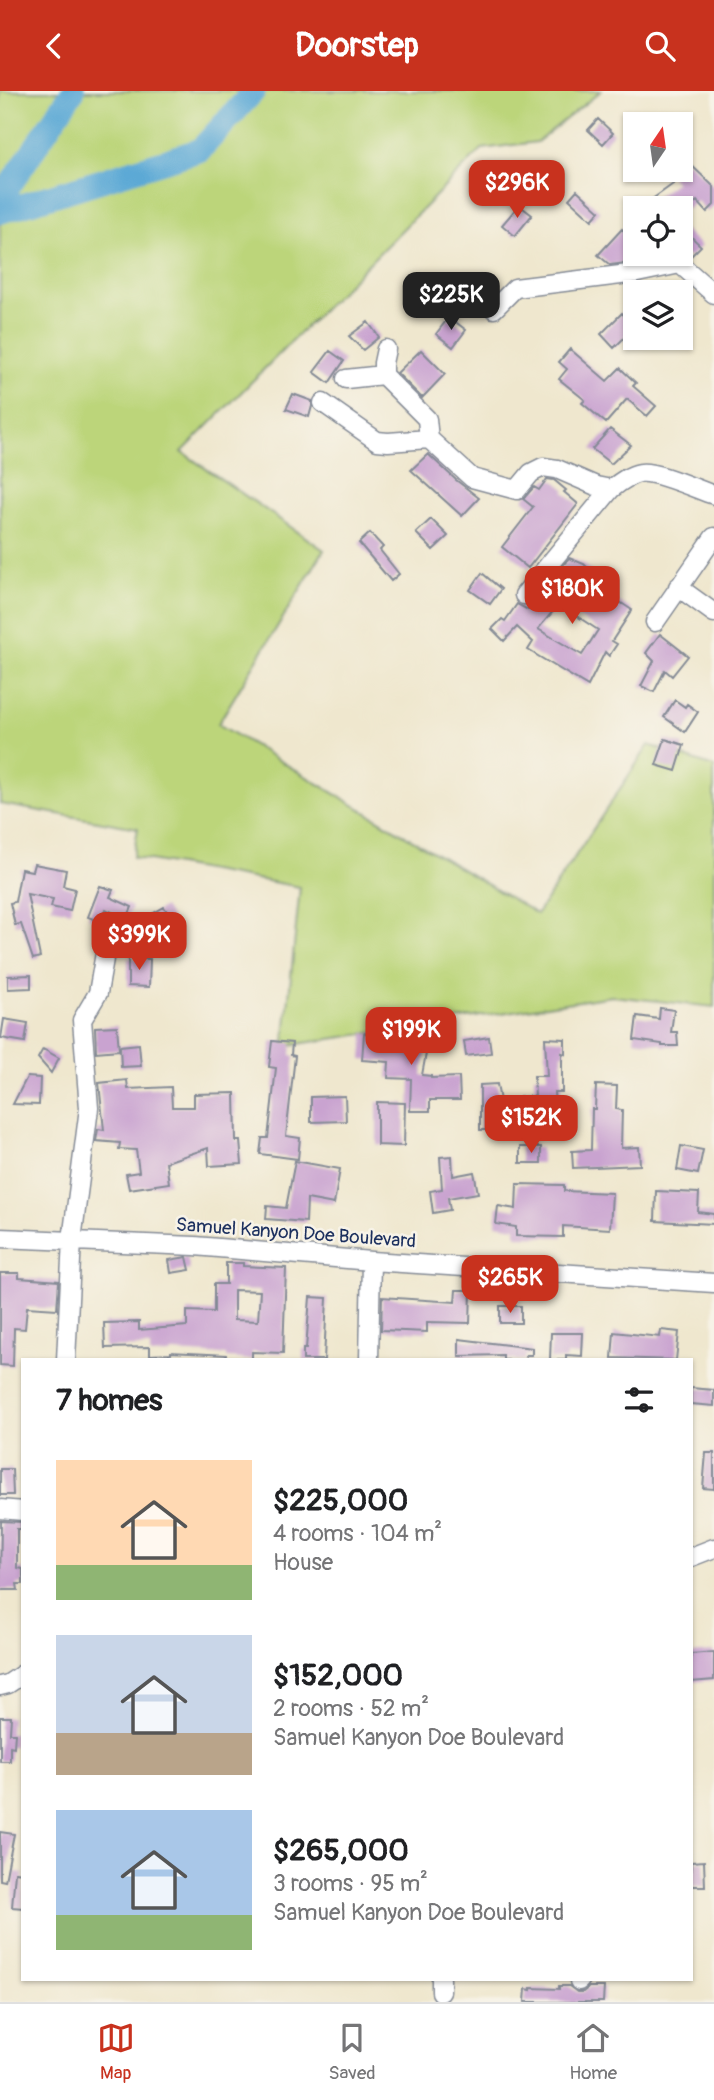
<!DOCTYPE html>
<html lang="en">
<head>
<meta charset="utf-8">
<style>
	:root { --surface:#fff; --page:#f6f6f6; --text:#202124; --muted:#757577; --line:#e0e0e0; --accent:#c8321e }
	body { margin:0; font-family:Pangolin,sans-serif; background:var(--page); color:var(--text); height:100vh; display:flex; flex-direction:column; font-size:26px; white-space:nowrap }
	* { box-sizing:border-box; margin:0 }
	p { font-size:23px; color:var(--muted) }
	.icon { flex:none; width:38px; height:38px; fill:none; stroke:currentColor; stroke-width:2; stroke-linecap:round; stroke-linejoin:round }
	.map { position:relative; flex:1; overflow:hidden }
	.details { position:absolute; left:21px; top:1267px; width:672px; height:623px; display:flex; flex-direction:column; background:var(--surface); border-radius:0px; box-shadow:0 2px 5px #0004 }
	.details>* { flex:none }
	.needle { width:46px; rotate:13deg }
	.tools { position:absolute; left:623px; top:21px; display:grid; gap:14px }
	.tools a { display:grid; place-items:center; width:70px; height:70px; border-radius:0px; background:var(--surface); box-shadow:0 2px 5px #0004; font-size:35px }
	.price { position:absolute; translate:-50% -60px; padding:0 16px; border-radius:14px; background:var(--accent); color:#fff; font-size:23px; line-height:46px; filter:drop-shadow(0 2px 4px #0008) }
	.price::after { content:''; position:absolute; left:50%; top:42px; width:21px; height:16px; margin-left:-10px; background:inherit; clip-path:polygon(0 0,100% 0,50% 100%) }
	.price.active { background:#222; color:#fff }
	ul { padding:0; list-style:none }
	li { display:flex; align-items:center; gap:21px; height:175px; padding:0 35px }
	li span { display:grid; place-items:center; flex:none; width:196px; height:140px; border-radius:0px; color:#555 }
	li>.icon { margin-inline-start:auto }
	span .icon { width:84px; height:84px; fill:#fffc; stroke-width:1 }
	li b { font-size:30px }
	h2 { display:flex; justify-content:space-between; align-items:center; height:84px; padding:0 35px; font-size:30px }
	header { display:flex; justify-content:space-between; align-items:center; height:91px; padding:0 35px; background:var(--accent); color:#fff; font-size:32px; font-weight:800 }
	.menu { display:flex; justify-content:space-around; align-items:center; height:98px; border-top:2px solid var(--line); background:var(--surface); font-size:19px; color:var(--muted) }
	.menu a { display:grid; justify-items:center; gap:4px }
	.menu .active { color:var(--accent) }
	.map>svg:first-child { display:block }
</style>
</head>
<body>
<header><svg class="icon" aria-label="back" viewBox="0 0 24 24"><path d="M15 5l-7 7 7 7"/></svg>Doorstep<svg class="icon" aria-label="search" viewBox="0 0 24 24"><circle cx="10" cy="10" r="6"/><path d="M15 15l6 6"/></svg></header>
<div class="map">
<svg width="714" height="1911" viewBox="0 0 714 1911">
	<rect width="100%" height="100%" fill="#f7f3e8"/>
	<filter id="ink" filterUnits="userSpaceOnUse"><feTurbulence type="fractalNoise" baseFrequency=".0143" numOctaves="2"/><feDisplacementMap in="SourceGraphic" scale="14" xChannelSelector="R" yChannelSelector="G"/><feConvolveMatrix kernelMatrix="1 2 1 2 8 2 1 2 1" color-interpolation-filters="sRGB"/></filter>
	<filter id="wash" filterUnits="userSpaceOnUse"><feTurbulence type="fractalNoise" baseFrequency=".00686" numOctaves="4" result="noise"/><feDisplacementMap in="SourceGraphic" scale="28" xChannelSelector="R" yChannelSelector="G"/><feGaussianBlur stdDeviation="1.57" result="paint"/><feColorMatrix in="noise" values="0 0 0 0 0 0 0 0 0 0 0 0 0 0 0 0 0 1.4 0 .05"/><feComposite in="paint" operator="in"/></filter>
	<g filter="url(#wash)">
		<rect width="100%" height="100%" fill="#efe7ce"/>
		<!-- green -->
		<path fill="#bcd57a" stroke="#6c826c" stroke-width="2" d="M0,0H601L537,51L482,58L182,361L324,459L218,633L537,823L649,654L714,676V916L612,905L284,955L300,796L133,766L138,737L0,713Z"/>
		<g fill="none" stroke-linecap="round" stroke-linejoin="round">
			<!-- river -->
			<path stroke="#5ca9d5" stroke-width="24" d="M0,109L73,0
				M0,121L200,59L254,0"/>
		</g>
		<g id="blocks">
			<!-- building -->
			<path fill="#c9a3d0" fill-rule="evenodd" d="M598,28L613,42L603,53L588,39Z
				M687,70L714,96V114L707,121L697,110L687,117H657L651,109L676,91L671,86L678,79H681V76Z
				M577,99L600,120L592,129L569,108Z
				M519,114L532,124L515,145L502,134Z
				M681,136L701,155L690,166L681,162Z
				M622,138L635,150V162L626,172L610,174L598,164Z
				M480,185L496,200L483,215L466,201Z
				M622,222L635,236L614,257L601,243Z
				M449,226L466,239L453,256L436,243Z
				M368,231L379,246L363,259L349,245Z
				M570,258L607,290L620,277L636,292L633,295L656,315L647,325L627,308L606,332L582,312L585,309L559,288L567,278L559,271Z
				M421,259L445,283L422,307L397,282Z
				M330,260L344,270L329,292L314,281Z
				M293,303L312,310V315L309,326L286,318Z
				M610,338L631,354L611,373L592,358Z
				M428,363L456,389L479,407L462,425L411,379Z
				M547,388L554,389L566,399L564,401L578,413L528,477L502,456L533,416L523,408L534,396L539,399Z
				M431,428L448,445L433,459L416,442Z
				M370,442L383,456L380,459L399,483L391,490L359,452Z
				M569,467L584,473L609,499L608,501L589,491L632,519L612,550L617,553L609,565L605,561L588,595L528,559L533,551L517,536L504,550L492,538L502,528L505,530L517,513L528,519L539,506L555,518L538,538L582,564L598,539L569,520L588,491L561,477Z
				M482,482L501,498L490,513L470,499Z
				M660,543L688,565L672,585L665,579L654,601L641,595L654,570L646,562Z
				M675,609L685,616L687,613L698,621L685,641L664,626Z
				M665,648L684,654L676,680L656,674Z
				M34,773L66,779L63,795L75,798L70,820L51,816L53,808L27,803L40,866L33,868L21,833L15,834L10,812L15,811L21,778L32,780Z
				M100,795L113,799L110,806L132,816L127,828L106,818L101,831L88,826Z
				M164,816L172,828L160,835L168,849L148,859L135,833Z
				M128,867L150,868L149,896L128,895Z
				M31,884V897L8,898V885Z
				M660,917L674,919L671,941H677L678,955H662V953L634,949L637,925L659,928Z
				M4,928L28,932L25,951L1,947Z
				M117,935L119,959L96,961L95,936Z
				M416,938L430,941L422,984L431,985V987L459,986L460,1009H430V1020H410L411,988L388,987L389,971L362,969L364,942L408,949L409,941L415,942Z
				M489,946L491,962L466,965L464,950Z
				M545,947L565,948V963L562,962V1001H554L556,1029L504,1031V1044L491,1045L490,1039H480V994L497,993L500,1010L520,1011V1006L535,1005L534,985H547Z
				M272,950L292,952L291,964L295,965L286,1045L300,1047L298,1068L260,1063L262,1047H268L276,977L269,976Z
				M139,953L141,975L121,976L120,955Z
				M43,958L59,967L51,982L38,967Z
				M27,986L40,987L39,1014L13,1013Z
				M127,989L128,998L171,996L172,1016H194V1003L235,1002L236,1050H240L242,1073L209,1075L208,1057L166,1071L169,1092L129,1098L126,1083L139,1081L136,1059L119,1058L120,1052L96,1050L98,1038L104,1039L99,992Z
				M596,994L617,995L616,1018L622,1019L621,1057L639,1056L640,1074L573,1077L572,1060L591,1059L592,1018H595Z
				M345,1005L346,1030L311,1031V1006Z
				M377,1011L405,1012L404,1055L377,1054Z
				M681,1055L703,1059L698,1083L677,1079Z
				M520,1056H541V1072H520Z
				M452,1065L453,1085L474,1081L478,1102L448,1107L450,1119L433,1122L430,1100L442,1098L440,1066Z
				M295,1070L340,1078L334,1113L307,1108L306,1131L266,1128L267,1115L286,1117Z
				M517,1093L564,1094V1100L612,1102L610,1138L563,1135V1146L516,1145V1136L496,1133L498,1115L516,1118Z
				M656,1100L699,1102L698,1121L714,1123V1133L655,1130Z
				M187,1166L190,1179L171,1182L169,1169Z
				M226,1172H243V1175L286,1177L283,1262L252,1261V1269L226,1267V1264L171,1261V1263L150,1264V1256L105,1257L104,1232L139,1231V1239L187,1235V1220L214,1221V1193H226ZM234,1199L260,1200L258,1230L234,1229Z
				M0,1182H19V1187L59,1190L57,1218L27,1216L25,1238L14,1237L13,1275L0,1274Z
				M456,1199H471L470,1232L427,1231V1241L381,1239L382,1206L455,1211Z
				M310,1206L327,1207L324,1269H303V1258H306Z
				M500,1215H521V1232H500Z
				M661,1239L679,1241L676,1269L612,1267L614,1241L660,1246Z
				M551,1242H583L582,1265L566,1264V1269H550Z
				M459,1248L532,1257V1264H526L525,1269H503V1264L459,1265Z
				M691,1297L714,1299V1315L691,1313Z
				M706,1362H714V1398L703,1397Z
				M0,1378H12L13,1404H0Z
				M1,1430L21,1431V1438H17V1477L23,1478V1493H17L18,1499H0Z
				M714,1561V1589L691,1591V1563Z
				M0,1626H11L10,1642H15L14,1656L10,1655V1670H0Z
				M0,1741L14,1743L5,1790L0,1789Z
				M704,1770L705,1795H691V1771Z
				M15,1781L23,1782V1817L12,1816Z
				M559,1895H569L577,1901H583L589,1896H604L603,1911H525L526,1898L531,1899V1897L559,1898Z"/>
		</g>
	</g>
	<g filter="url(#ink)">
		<use href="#blocks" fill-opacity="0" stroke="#858b96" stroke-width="2"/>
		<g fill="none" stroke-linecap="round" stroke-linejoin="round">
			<!-- minor casing -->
			<g stroke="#858b96" stroke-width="21">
				<path id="minor" d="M494,218L515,197L637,182L680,173L714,203
					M383,284L427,328L429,348L472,387L517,399L531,382L543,376L557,378L596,395L611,398C619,392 629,384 640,382C655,379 698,399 714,404
					M346,288L383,284V272L386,258
					M323,312L377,350L388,351L429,348
					M678,496L714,522
					M524,504L611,398
					M655,531L714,446
					M0,1147L195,1155L371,1170L714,1192
					M66,1269L72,1149L89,1017L82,929L98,902L108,845
					M369,1269L371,1170
					M0,1418L23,1420
					M691,1466L714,1457
					M0,1595L8,1593L23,1583
					M579,1890L581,1888
					M441,1901V1888"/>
			</g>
			<!-- minor -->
			<use href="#minor" stroke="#fff" stroke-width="18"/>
		</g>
	</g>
	<g text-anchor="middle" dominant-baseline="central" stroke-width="5" stroke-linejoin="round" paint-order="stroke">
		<!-- street labels -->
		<g font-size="19" fill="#1b2f5e" stroke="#f7f3e8">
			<text transform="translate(296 1142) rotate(4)">Samuel Kanyon Doe Boulevard</text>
		</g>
	</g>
</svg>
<div class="tools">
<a><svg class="needle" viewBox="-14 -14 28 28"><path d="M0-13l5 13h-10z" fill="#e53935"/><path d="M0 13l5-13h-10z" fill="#757577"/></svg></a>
<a><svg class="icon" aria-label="locate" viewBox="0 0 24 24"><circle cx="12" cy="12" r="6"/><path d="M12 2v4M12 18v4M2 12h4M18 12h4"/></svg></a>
<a><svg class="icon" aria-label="layers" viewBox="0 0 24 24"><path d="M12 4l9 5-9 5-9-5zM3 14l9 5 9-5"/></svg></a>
</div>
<b class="price" style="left:517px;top:129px">$296K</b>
<b class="price active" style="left:451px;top:241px">$225K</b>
<b class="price" style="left:572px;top:535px">$180K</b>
<b class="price" style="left:139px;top:881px">$399K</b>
<b class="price" style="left:411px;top:976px">$199K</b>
<b class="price" style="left:531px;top:1064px">$152K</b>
<b class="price" style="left:510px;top:1224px">$265K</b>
<section class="details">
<h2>7 homes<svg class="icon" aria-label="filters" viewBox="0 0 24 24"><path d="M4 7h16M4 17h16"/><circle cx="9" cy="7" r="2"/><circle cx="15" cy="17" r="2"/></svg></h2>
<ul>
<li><span style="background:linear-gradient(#ffd9b3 75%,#8fb573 0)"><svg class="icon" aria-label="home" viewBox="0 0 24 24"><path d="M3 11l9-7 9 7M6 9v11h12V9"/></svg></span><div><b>$225,000</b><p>4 rooms · 104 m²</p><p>House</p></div></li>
<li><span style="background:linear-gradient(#c9d6e8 70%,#b9a48a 0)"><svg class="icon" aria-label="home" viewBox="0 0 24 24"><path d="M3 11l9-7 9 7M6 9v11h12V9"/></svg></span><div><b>$152,000</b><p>2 rooms · 52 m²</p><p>Samuel Kanyon Doe Boulevard</p></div></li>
<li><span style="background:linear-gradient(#a9c7e8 75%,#8fb573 0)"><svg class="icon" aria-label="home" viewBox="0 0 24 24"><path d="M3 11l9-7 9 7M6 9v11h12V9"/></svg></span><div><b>$265,000</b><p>3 rooms · 95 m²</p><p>Samuel Kanyon Doe Boulevard</p></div></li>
</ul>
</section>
</div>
<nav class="menu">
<a class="active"><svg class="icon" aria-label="map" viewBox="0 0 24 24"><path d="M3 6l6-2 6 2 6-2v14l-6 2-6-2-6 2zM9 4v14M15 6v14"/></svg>Map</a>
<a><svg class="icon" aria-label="saved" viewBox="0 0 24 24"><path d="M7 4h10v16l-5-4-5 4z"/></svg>Saved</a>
<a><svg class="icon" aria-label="home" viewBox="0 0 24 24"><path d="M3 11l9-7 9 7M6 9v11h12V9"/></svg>Home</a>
</nav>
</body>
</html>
